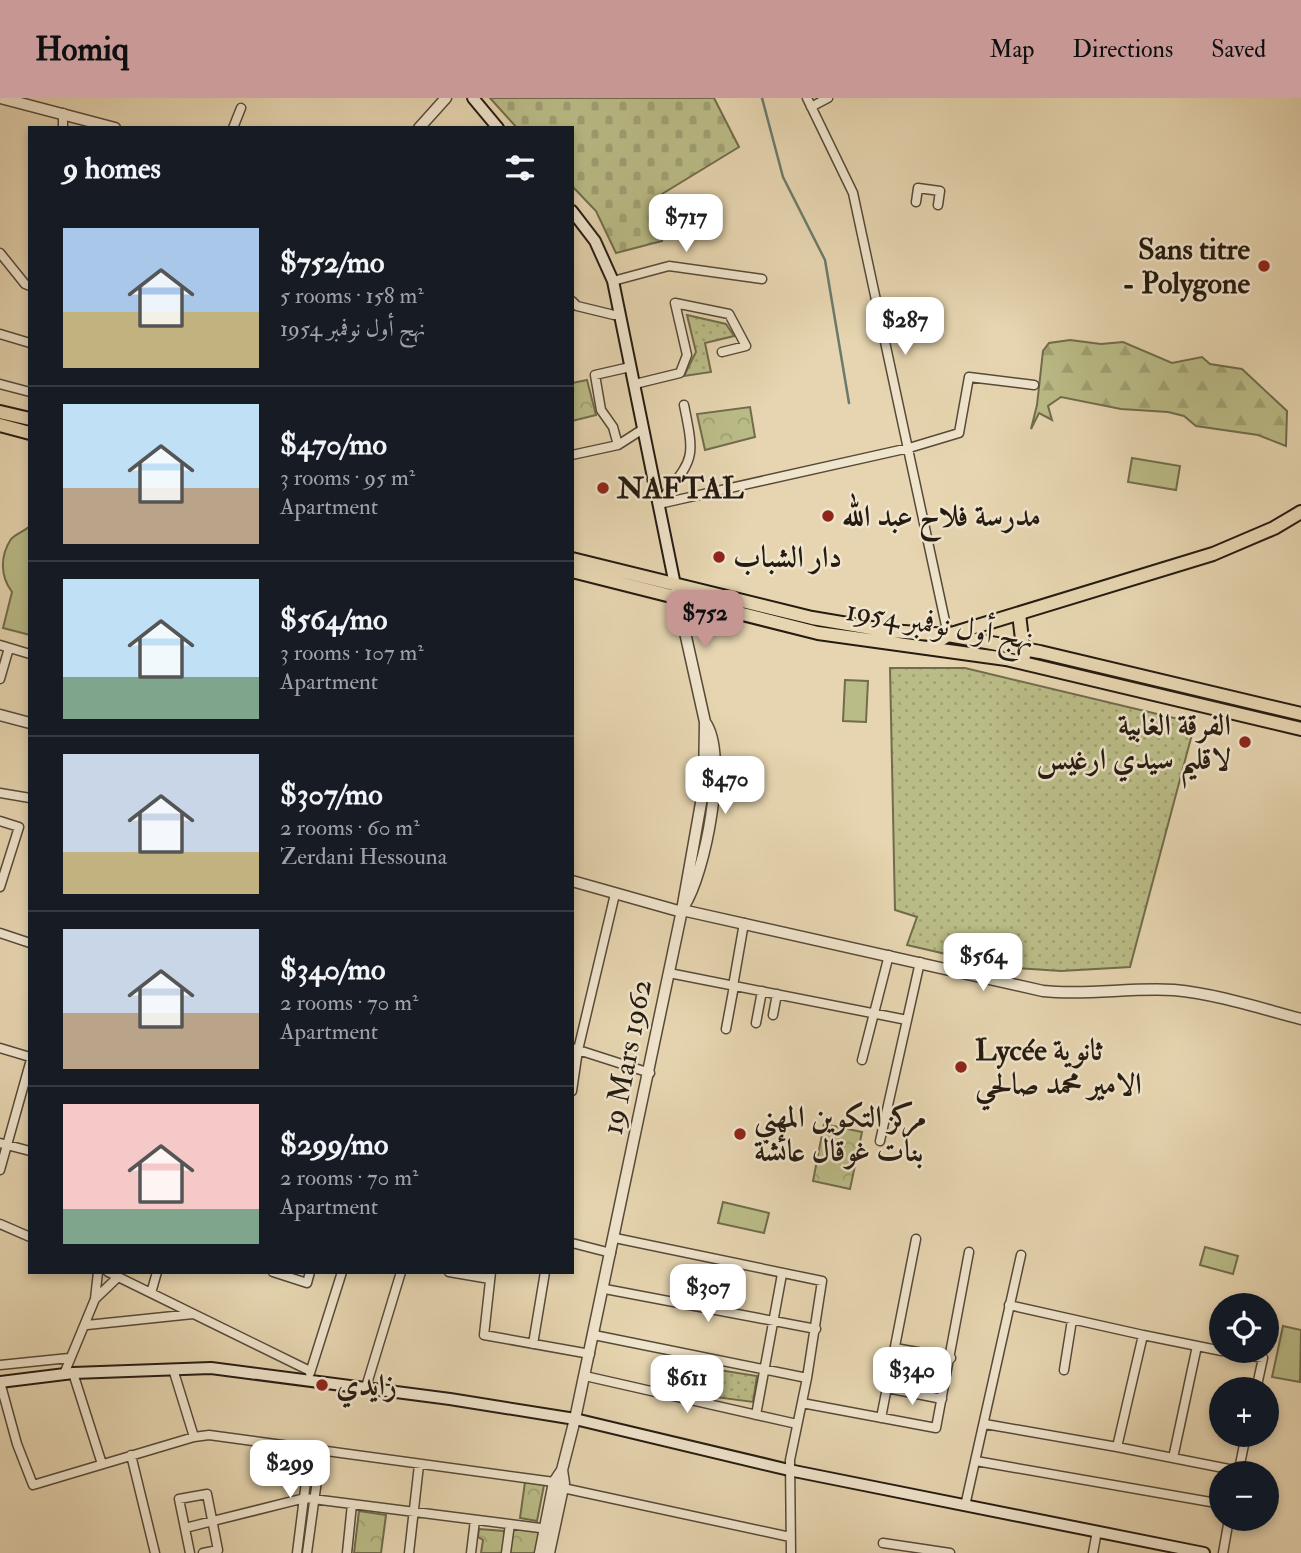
<!DOCTYPE html>
<html lang="en">
<head>
<meta charset="utf-8">
<style>
	:root { --surface:#171b24; --page:#242831; --text:#f1f3f6; --muted:#9ea1a6; --line:#363941; --accent:#c59692 }
	body { margin:0; font-family:"IM FELL Double Pica",Amiri,serif; background:var(--page); color:var(--text); height:100vh; display:flex; flex-direction:column; font-size:26px; white-space:nowrap }
	* { box-sizing:border-box; margin:0 }
	p { font-size:23px; color:var(--muted) }
	.icon { flex:none; width:38px; height:38px; fill:none; stroke:currentColor; stroke-width:2; stroke-linecap:round; stroke-linejoin:round }
	.map { position:relative; flex:1; overflow:hidden }
	.drawer { position:absolute; left:28px; top:28px; width:546px; height:1148px; display:flex; flex-direction:column; background:var(--surface); border-radius:0px; box-shadow:0 4px 10px #0003 }
	.drawer>* { flex:none }
	.buttons { position:absolute; left:1209px; top:1195px; display:grid; gap:14px }
	.buttons a { display:grid; place-items:center; width:70px; height:70px; border-radius:50%; background:var(--surface); box-shadow:0 4px 10px #0003; font-size:35px }
	.price { position:absolute; translate:-50% -60px; padding:0 16px; border-radius:14px; background:#fff; color:#222; font-size:23px; line-height:46px; filter:drop-shadow(0 2px 4px #0008) }
	.price::after { content:''; position:absolute; left:50%; top:42px; width:21px; height:16px; margin-left:-10px; background:inherit; clip-path:polygon(0 0,100% 0,50% 100%) }
	.price.on { background:var(--accent); color:#111 }
	ul { padding:0; list-style:none }
	li { display:flex; align-items:center; gap:21px; height:175px; padding:0 35px }
	li+li { border-top:2px solid var(--line) }
	li span { display:grid; place-items:center; flex:none; width:196px; height:140px; border-radius:0px; color:#555 }
	li>.icon { margin-inline-start:auto }
	span .icon { width:84px; height:84px; fill:#fffc; stroke-width:1 }
	li b { font-size:30px }
	h2 { display:flex; justify-content:space-between; align-items:center; height:84px; padding:0 35px; font-size:30px }
	header { display:flex; align-items:center; gap:42px; box-sizing:border-box; height:98px; padding:0 35px; background:var(--accent); color:#111 }
	header strong { font-size:33px }
	nav { display:flex; gap:38px; margin-inline-start:auto; font-size:24px }
	.map>svg:first-child { display:block }
</style>
</head>
<body>
<header>
<strong>Homiq</strong>
<nav><a>Map</a><a>Directions</a><a>Saved</a></nav>
</header>
<div class="map">
<svg width="1301" height="1455" viewBox="0 0 1301 1455">
	<defs>
		<pattern id="grass-dots" width="8" height="8" patternUnits="userSpaceOnUse" patternTransform="scale(1.75)"><rect width="8" height="8" fill="#babc87"/><path d="M2 2h.1M6 6h.1" fill="none" stroke="#a0a174" stroke-width="1.8" stroke-linecap="round"/></pattern>
		<pattern id="forest-firs" width="22" height="20" patternUnits="userSpaceOnUse" patternTransform="scale(1.75)"><rect width="22" height="20" fill="#babc87"/><path d="M5 1l3.5 6h-7zM16 11l3.5 6h-7z" fill="#a0a174"/></pattern>
		<pattern id="cemetery-stones" width="16" height="16" patternUnits="userSpaceOnUse" patternTransform="scale(1.75)"><rect width="16" height="16" fill="#babc87"/><path d="M2 7V4a2 2 0 0 1 4 0v3zM10 15v-3a2 2 0 0 1 4 0v3z" fill="#a0a174"/></pattern>
		<pattern id="park-crowns" width="20" height="18" patternUnits="userSpaceOnUse" patternTransform="scale(1.75)"><rect width="20" height="18" fill="#babc87"/><path d="M2 6a3 3 0 1 1 6 0M12 15a3 3 0 1 1 6 0" fill="none" stroke="#a0a174"/></pattern>
	</defs>
	<rect width="100%" height="100%" fill="#e6d5b0"/>
	<filter id="stains"><feTurbulence type="fractalNoise" baseFrequency=".00286" numOctaves="4"/><feColorMatrix values="0 0 0 0 .2 0 0 0 0 .09 0 0 0 0 .02 0 0 0 .5 -.17"/></filter>
	<radialGradient id="worn" r=".72"><stop offset=".6" stop-color="#630" stop-opacity="0"/><stop offset="1" stop-color="#630" stop-opacity=".3"/></radialGradient>
	<!-- grass -->
	<path fill="url(#grass-dots)" stroke="#706c4c" stroke-width="2" d="M687,217L726,226L734,238L705,245L711,274L684,278L696,254Z
		M890,570H965L1195,625L1130,869L1061,873L1002,869L907,847L917,819L895,812Z
		M719,1272L757,1278L753,1304L715,1299Z"/>
	<!-- forest -->
	<path fill="url(#forest-firs)" stroke="#706c4c" stroke-width="2" d="M1070,242L1101,246L1123,244L1172,265L1202,259L1210,266L1242,271L1287,313L1286,348L1258,337L1196,328L1184,318L1168,314L1121,311L1061,299L1048,308L1052,322L1039,315L1031,331L1037,307L1043,253L1049,245Z"/>
	<!-- cemetery -->
	<path fill="url(#cemetery-stones)" stroke="#706c4c" stroke-width="2" d="M490,0H714L739,49L662,96V143L616,155L596,113L572,88V30H517Z"/>
	<!-- park -->
	<path fill="url(#park-crowns)" stroke="#706c4c" stroke-width="2" d="M587,282L596,317L572,323V285Z
		M750,309L755,339L705,352L697,316Z
		M824,1026L862,1034L850,1091L813,1083Z
		M525,1384L544,1387L537,1423L520,1420Z
		M359,1413L386,1417L381,1455H354Z
		M513,1427L541,1432L536,1455H510Z
		M479,1431L504,1433V1455H481L483,1442L478,1439Z"/>
	<!-- pitch -->
	<path fill="#babc87" stroke="#706c4c" stroke-width="2" d="M1132,360L1180,368L1176,392L1128,384Z
		M30,428V537L3,530L12,494C0,478 0,458 11,441C17,435 25,433 30,428Z
		M845,582L868,583L866,624L843,623Z
		M723,1104L769,1115L764,1135L718,1125Z
		M1205,1149L1238,1158L1233,1176L1200,1167Z
		M1283,1228L1301,1232L1300,1284L1272,1279Z"/>
	<g fill="none" stroke-linecap="round" stroke-linejoin="round">
		<!-- stream -->
		<path stroke="#6a7a6c" stroke-width="2.5" d="M762,0L783,79L825,162L849,305"/>
		<!-- minor casing -->
		<g stroke="#564a39" stroke-width="11">
			<path id="minor" d="M807,0L853,95L948,537
				M811,9L828,0
				M63,30V15
				M233,30L241,10
				M916,104L918,90L940,93L938,107
				M0,155L25,186L30,188
				M613,183L669,168L762,181
				M572,203L577,208L614,217
				M0,236L30,245
				M0,286L30,294
				M635,286L680,275L687,257L675,205L729,216L746,248L722,254
				M618,347L613,329L601,312L595,277L630,269
				M572,357L618,347L643,331
				M659,406L909,350L959,335L969,279L1034,287
				M659,406C693,359 696,365 684,307
				M0,547L30,556
				M0,581L9,550
				M0,695L30,700
				M0,723L19,729L0,789
				M0,835L30,845
				M669,875L907,922
				M733,888L744,825
				M773,917L777,896
				M756,925L762,893
				M726,931L734,888
				M0,950L30,959
				M572,950L650,975
				M862,962L889,857
				M572,993L578,952L615,796
				M880,1043L920,864
				M0,1045L30,1053
				M0,1072L30,965
				M0,1126L30,1139
				M615,1140L822,1183L807,1280L790,1362L791,1455
				M572,1145L611,1155
				M108,1174L310,1273
				M273,1174L307,1185L310,1174
				M449,1174L490,1181
				M491,1174L484,1237L590,1256
				M605,1191L816,1231
				M151,1195L157,1174
				M95,1201L98,1174
				M87,1227L193,1216
				M594,1237L807,1280
				M1143,1237L1222,1253
				M533,1246L545,1174
				M895,1250L951,1260
				M1224,1253L1263,1260L1256,1292
				M0,1267L69,1260
				M173,1271L194,1339
				M1064,1272L1072,1222
				M73,1275L102,1366
				M310,1275L342,1174
				M64,1276L95,1201L118,1179
				M585,1278L797,1326
				M0,1284L17,1346L33,1387L194,1339L209,1337L554,1384
				M366,1289L401,1174
				M887,1290L942,1301
				M802,1305L936,1330L969,1154
				M756,1317L782,1176
				M881,1320L916,1141
				M985,1326L1117,1349L1143,1237L1009,1207
				M1117,1349L1239,1373
				M131,1357L155,1455
				M1173,1360L1197,1248
				M976,1363L1222,1406
				M1238,1376L1246,1337
				M563,1390L790,1439
				M965,1408L1021,1157
				M185,1430L305,1400L548,1431
				M883,1445L950,1455
				M190,1455L179,1401L207,1396L218,1452L203,1455
				M297,1455L310,1352
				M307,1455L321,1353
				M347,1455L352,1406
				M409,1455L419,1367
				M471,1455L475,1422
				M506,1455L510,1426
				M1093,1455L1097,1433
				M1223,1455L1229,1421"/>
		</g>
		<!-- tertiary casing -->
		<g stroke="#564a39" stroke-width="13">
			<path id="tertiary" d="M1,0L115,30
				M419,30L446,0
				M676,494L705,624C729,657 705,776 684,808
				M0,617L30,625
				M572,783L682,814
				M682,812L1043,893C1087,898 1130,889 1174,892C1217,896 1259,910 1301,921
				M540,1455L554,1384L562,1372L575,1321L682,812L704,688L705,624
				M549,1455L564,1385L562,1372"/>
		</g>
		<!-- secondary casing -->
		<g stroke="#261b11" stroke-width="14">
			<path id="secondary" d="M473,0L498,30
				M572,113L595,143L613,183L675,487
				M0,1284L73,1275L211,1270L450,1301L575,1321L789,1372L1204,1455"/>
		</g>
		<!-- primary casing -->
		<g stroke="#261b11" stroke-width="16">
			<path id="primary" d="M931,548L948,537L1213,456L1274,430L1301,414"/>
		</g>
		<!-- trunk casing -->
		<g stroke="#261b11" stroke-width="16">
			<path id="trunk" d="M0,314L30,321
				M0,327L30,335
				M572,461L812,520L889,533L948,537L1040,554L1301,616
				M572,473L818,535L1006,561L1301,631
				M1019,516L1024,558"/>
		</g>
		<!-- minor -->
		<use href="#minor" stroke="#efe4cc" stroke-width="8"/>
		<!-- tertiary -->
		<use href="#tertiary" stroke="#efe4cc" stroke-width="10"/>
		<!-- secondary -->
		<use href="#secondary" stroke="#efe4cc" stroke-width="10"/>
		<!-- primary -->
		<use href="#primary" stroke="#e6d5b0" stroke-width="12"/>
		<!-- trunk -->
		<use href="#trunk" stroke="#e6d5b0" stroke-width="12"/>
	</g>
	<!-- markers -->
	<g fill="#8f2418" stroke="#efe4cc" stroke-width="2.5">
		<circle cx="1264" cy="168" r="7"/>
		<circle cx="603" cy="390" r="7"/>
		<circle cx="828" cy="418" r="7"/>
		<circle cx="719" cy="459" r="7"/>
		<circle cx="1245" cy="644" r="7"/>
		<circle cx="961" cy="969" r="7"/>
		<circle cx="740" cy="1036" r="7"/>
		<circle cx="322" cy="1287" r="7"/>
	</g>
	<g text-anchor="middle" dominant-baseline="central" stroke-width="5" stroke-linejoin="round" paint-order="stroke">
		<!-- poi labels -->
		<g font-size="30" font-weight="bold" fill="#261b11" stroke="#efe4cc" text-anchor="start">
			<text x="1250" y="151" text-anchor="end">Sans titre<tspan x="1250" dy="34">- Polygone</tspan></text>
			<text x="617" y="390">NAFTAL</text>
			<text x="842" y="418">مدرسة فلاح عبد الله</text>
			<text x="733" y="459">دار الشباب</text>
			<text x="1231" y="627" text-anchor="end">الفرقة الغابية<tspan x="1231" dy="34">لاقليم سيدي ارغيس</tspan></text>
			<text x="975" y="952">Lycée ثانوية<tspan x="975" dy="34">الامير محمد صالحي</tspan></text>
			<text x="754" y="1019">مركز التكوين المهني<tspan x="754" dy="34">بنات غوقال عائشة</tspan></text>
			<text x="336" y="1287">زايدي</text>
		</g>
		<!-- street labels -->
		<g font-size="30" fill="#261b11" stroke="#efe4cc">
			<text transform="translate(940 527) rotate(9)">نهج أول نوفمبر 1954</text>
			<text transform="translate(627 959) rotate(-79)">19 Mars 1962</text>
		</g>
	</g>
	<rect width="100%" height="100%" filter="url(#stains)"/>
	<rect width="100%" height="100%" fill="url(#worn)"/>
</svg>
<div class="buttons">
<a><svg class="icon" aria-label="locate" viewBox="0 0 24 24"><circle cx="12" cy="12" r="6"/><path d="M12 2v4M12 18v4M2 12h4M18 12h4"/></svg></a>
<a>+</a>
<a>−</a>
</div>
<b class="price" style="left:686px;top:156px">$717</b>
<b class="price" style="left:905px;top:259px">$287</b>
<b class="price on" style="left:705px;top:552px">$752</b>
<b class="price" style="left:725px;top:718px">$470</b>
<b class="price" style="left:983px;top:895px">$564</b>
<b class="price" style="left:708px;top:1226px">$307</b>
<b class="price" style="left:912px;top:1309px">$340</b>
<b class="price" style="left:687px;top:1317px">$611</b>
<b class="price" style="left:290px;top:1402px">$299</b>
<section class="drawer">
<h2>9 homes<svg class="icon" aria-label="filters" viewBox="0 0 24 24"><path d="M4 7h16M4 17h16"/><circle cx="9" cy="7" r="2"/><circle cx="15" cy="17" r="2"/></svg></h2>
<ul>
<li><span style="background:linear-gradient(#a9c7e8 60%,#c2b280 0)"><svg class="icon" aria-label="home" viewBox="0 0 24 24"><path d="M3 11l9-7 9 7M6 9v11h12V9"/></svg></span><div><b>$752/mo</b><p>5 rooms · 158 m²</p><p>نهج أول نوفمبر 1954</p></div></li>
<li><span style="background:linear-gradient(#bfe0f5 60%,#b9a48a 0)"><svg class="icon" aria-label="home" viewBox="0 0 24 24"><path d="M3 11l9-7 9 7M6 9v11h12V9"/></svg></span><div><b>$470/mo</b><p>3 rooms · 95 m²</p><p>Apartment</p></div></li>
<li><span style="background:linear-gradient(#bfe0f5 70%,#7fa58c 0)"><svg class="icon" aria-label="home" viewBox="0 0 24 24"><path d="M3 11l9-7 9 7M6 9v11h12V9"/></svg></span><div><b>$564/mo</b><p>3 rooms · 107 m²</p><p>Apartment</p></div></li>
<li><span style="background:linear-gradient(#c9d6e8 70%,#c2b280 0)"><svg class="icon" aria-label="home" viewBox="0 0 24 24"><path d="M3 11l9-7 9 7M6 9v11h12V9"/></svg></span><div><b>$307/mo</b><p>2 rooms · 60 m²</p><p>Zerdani Hessouna</p></div></li>
<li><span style="background:linear-gradient(#c9d6e8 60%,#b9a48a 0)"><svg class="icon" aria-label="home" viewBox="0 0 24 24"><path d="M3 11l9-7 9 7M6 9v11h12V9"/></svg></span><div><b>$340/mo</b><p>2 rooms · 70 m²</p><p>Apartment</p></div></li>
<li><span style="background:linear-gradient(#f6c9c9 75%,#7fa58c 0)"><svg class="icon" aria-label="home" viewBox="0 0 24 24"><path d="M3 11l9-7 9 7M6 9v11h12V9"/></svg></span><div><b>$299/mo</b><p>2 rooms · 70 m²</p><p>Apartment</p></div></li>
</ul>
</section>
</div>
</body>
</html>
